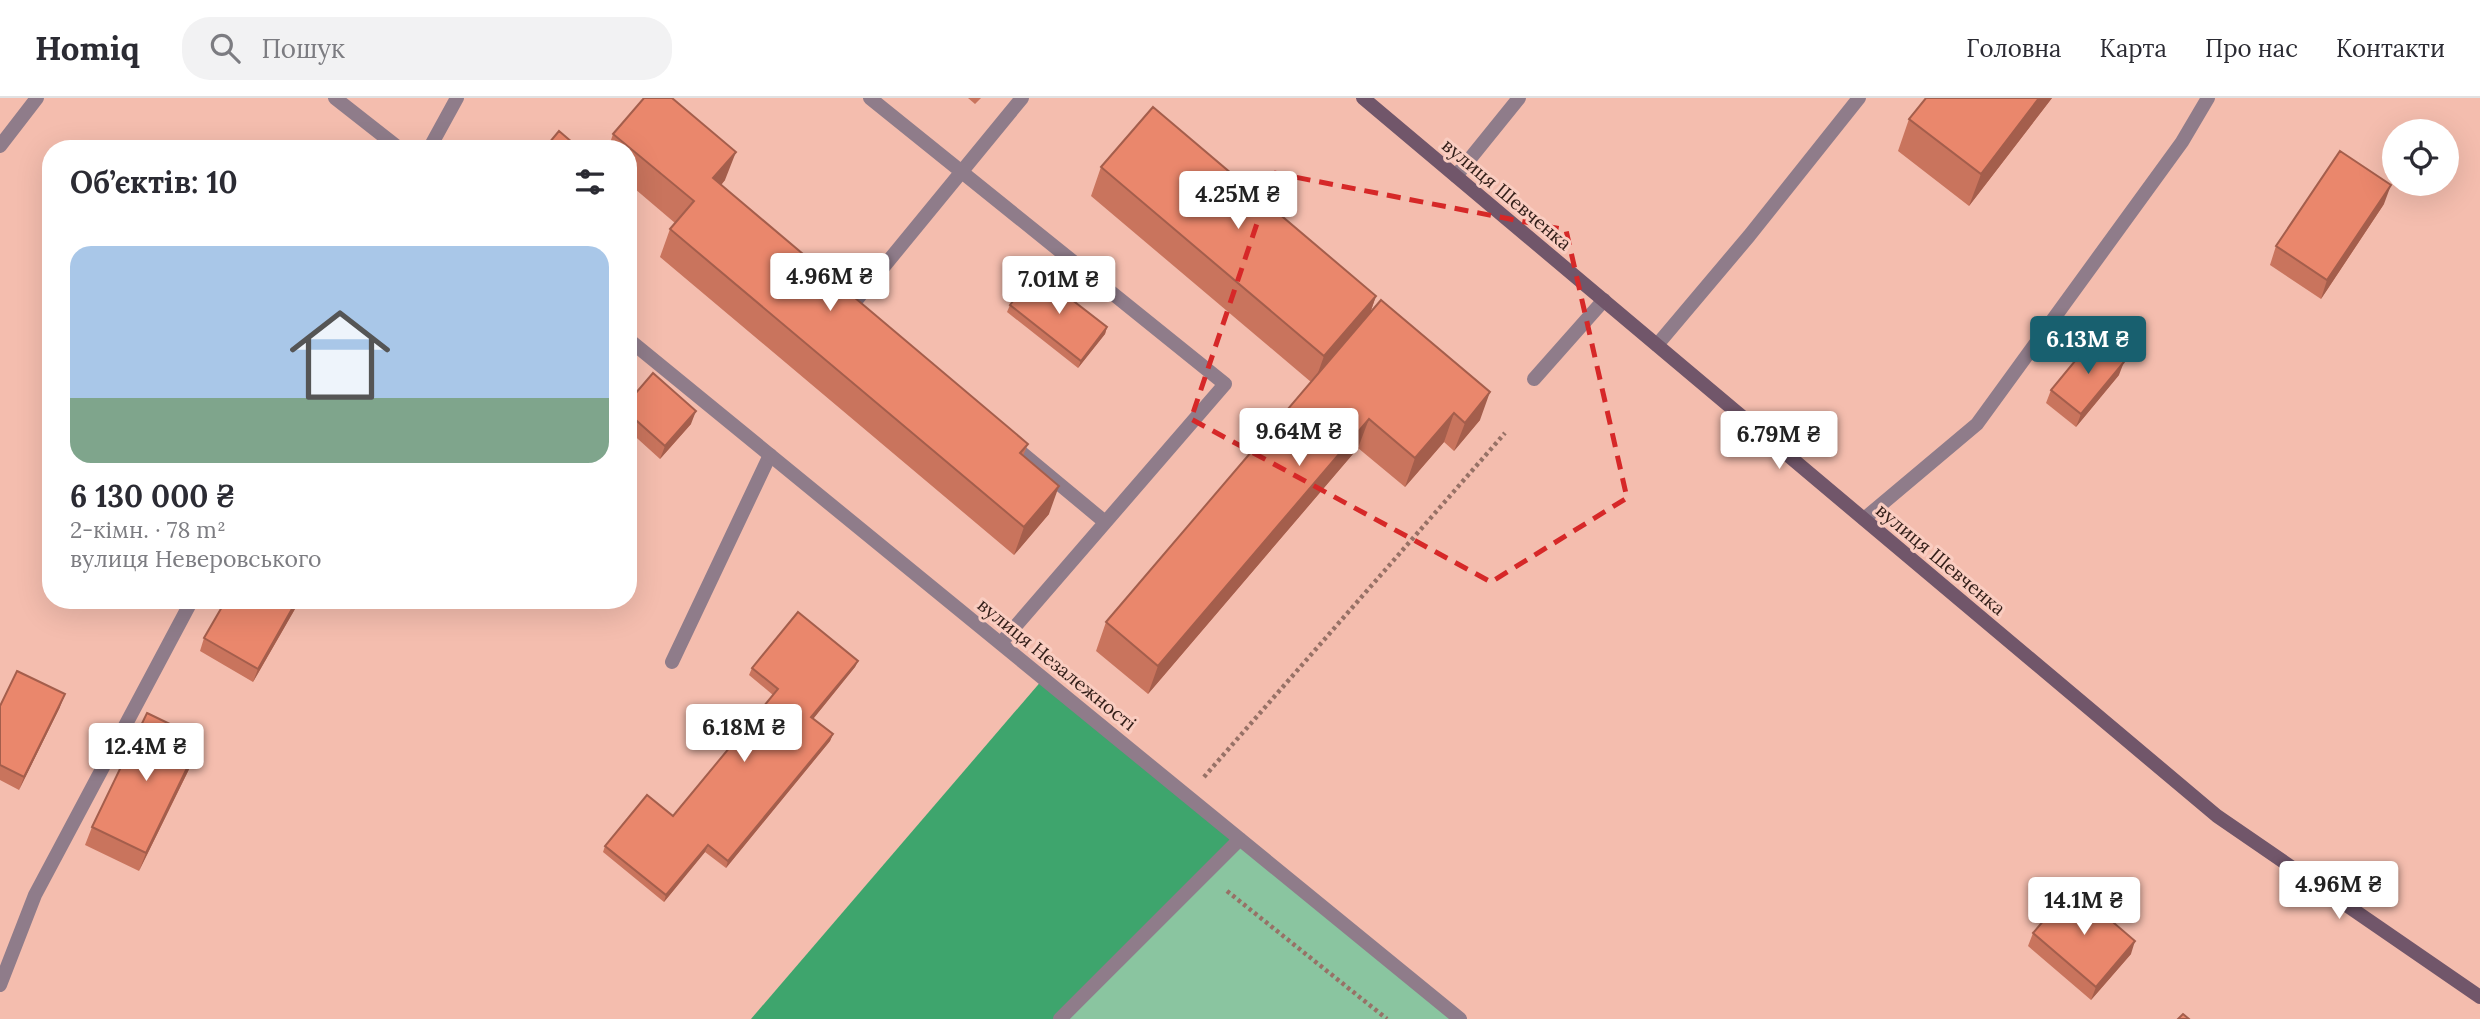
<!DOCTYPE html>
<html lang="uk">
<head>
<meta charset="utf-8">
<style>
	:root { --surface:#fff; --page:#f2f2f3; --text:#2b2b33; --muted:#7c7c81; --line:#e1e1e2; --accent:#18606f }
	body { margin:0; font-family:Lora,serif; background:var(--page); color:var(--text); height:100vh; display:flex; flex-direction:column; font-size:26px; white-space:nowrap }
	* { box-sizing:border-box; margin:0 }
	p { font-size:23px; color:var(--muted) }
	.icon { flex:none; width:38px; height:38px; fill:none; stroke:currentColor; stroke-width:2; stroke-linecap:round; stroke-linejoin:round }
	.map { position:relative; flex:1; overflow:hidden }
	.panel { position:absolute; left:42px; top:42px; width:595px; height:469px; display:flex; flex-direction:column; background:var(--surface); border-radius:28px; box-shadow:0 7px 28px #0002 }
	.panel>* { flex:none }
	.controls { position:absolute; left:2382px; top:21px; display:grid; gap:14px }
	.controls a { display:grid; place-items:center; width:77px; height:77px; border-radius:50%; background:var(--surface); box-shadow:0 7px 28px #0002; font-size:35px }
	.price { position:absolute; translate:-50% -60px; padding:0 16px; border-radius:7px; background:#fff; color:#222; font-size:23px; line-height:46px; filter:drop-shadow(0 2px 4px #0008) }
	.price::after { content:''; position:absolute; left:50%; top:42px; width:21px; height:16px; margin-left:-10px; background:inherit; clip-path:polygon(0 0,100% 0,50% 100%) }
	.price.on { background:var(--accent); color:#fff }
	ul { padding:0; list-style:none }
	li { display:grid; align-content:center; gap:14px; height:371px; padding:0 28px }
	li+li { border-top:2px solid var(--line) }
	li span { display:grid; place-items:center; height:217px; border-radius:21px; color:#555 }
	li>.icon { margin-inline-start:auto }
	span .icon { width:126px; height:126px; fill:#fffc; stroke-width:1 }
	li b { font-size:30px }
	h2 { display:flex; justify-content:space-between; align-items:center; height:84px; padding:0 28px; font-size:30px }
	header { display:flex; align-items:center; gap:42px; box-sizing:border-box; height:98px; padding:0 35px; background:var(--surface); border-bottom:2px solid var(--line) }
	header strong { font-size:33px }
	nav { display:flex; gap:38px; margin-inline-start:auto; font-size:24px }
	.search { width:490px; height:63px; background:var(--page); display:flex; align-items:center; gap:18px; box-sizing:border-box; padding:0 24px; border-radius:28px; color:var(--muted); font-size:26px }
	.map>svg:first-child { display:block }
</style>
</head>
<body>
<header>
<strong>Homiq</strong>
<div class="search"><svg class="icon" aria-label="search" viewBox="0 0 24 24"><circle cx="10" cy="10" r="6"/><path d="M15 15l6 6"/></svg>Пошук</div>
<nav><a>Головна</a><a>Карта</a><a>Про нас</a><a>Контакти</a></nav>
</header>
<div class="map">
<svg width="2480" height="921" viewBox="0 0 2480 921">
	<rect width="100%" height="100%" fill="#f4bdae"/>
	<!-- green -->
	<path fill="#8ac5a0" d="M1240,741L1460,921H1060Z"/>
	<!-- forest -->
	<path fill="#3ea56d" d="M1043,581L1240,741L1059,921H751Z"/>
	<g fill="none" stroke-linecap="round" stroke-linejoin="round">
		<!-- path -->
		<path stroke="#977166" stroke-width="4.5" stroke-dasharray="3.5 3.5" stroke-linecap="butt" d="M1204,679L1505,335
			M1227,793L1387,921"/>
		<!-- lane -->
		<path stroke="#8f7c8a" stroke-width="14" d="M870,0L1225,286L1001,545
			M1456,78L1519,0
			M853,215L849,211L1022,0
			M1657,247L1749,138L1859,0
			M1534,281L1604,202
			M1011,346L1105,424
			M672,564L770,357"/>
		<!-- street -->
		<path stroke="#8f7c8a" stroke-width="14" d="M335,0L400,51
			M0,48L37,0
			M429,51L457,0
			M628,241L1460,921
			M1864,421L1977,326L2182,44L2208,0
			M0,887L35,797L192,502
			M1060,921L1240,741"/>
		<!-- secondary -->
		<path stroke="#71566a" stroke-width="14" d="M1363,0L2217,718L2480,899"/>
	</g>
	<!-- wall -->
	<path fill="#c9745d" d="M968,0H981L975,6Z
		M1926,0H2052L1969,108L1898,53L1909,21Z
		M613,36L725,82L721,87L1028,346L1023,358L1049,416L1014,457L660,159L670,131L675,125L628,85V51H608Z
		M1101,69L1376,198L1370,215L1480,322L1454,353L1444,344L1405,389L1358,350L1148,596L1096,553L1106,524L1311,284L1091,98Z
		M2384,106L2321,201L2270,167L2276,148Z
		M1010,207L1107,229L1105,236L1078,270L1007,214Z
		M2119,277L2076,329L2046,305L2051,292Z
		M628,304L691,326L660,361L628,332Z
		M51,405V425L44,422Z
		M299,504L253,584L200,553L204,540Z
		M858,563L855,569L813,621L833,636L830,643L726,770L705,754L664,804L603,754L605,748L673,718L773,597L749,577L752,570Z
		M0,608L60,609L19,692L0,682Z
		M195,659L139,773L85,747L92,729Z
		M2033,835L2131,856L2091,902L2028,848Z"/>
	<!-- shaded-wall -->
	<path fill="#a45e4c" d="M2039,0H2052L1969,108L1981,76Z
		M736,54L725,82L703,109L713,80Z
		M2391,87L2384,106L2321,201L2327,182Z
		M1376,198L1366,227L1314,286L1324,258Z
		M1107,229L1105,236L1078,270L1081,263Z
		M2124,264L2119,277L2076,329L2081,316Z
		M1490,294L1480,322L1454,353L1465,325Z
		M696,313L691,326L660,361L665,348Z
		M1454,315L1444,344L1405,389L1415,360Z
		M1369,321L1358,350L1148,596L1158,568Z
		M1059,388L1049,416L1014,457L1024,429Z
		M297,502H299V504L253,584L258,571Z
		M858,563L855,569L809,626L811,619Z
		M65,596L60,609L19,692L24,679Z
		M833,636L830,643L726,770L728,763Z
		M201,641L195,659L139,773L146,755Z
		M708,747L705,754L664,804L666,797Z
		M2135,843L2131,856L2091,902L2096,889Z"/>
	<!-- building -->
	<path fill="#ea876c" stroke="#a45e4c" stroke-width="2" d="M644,0H672L736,54L713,80L1028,346L1020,355L1059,388L1024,429L670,131L694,103L613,36Z
		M1926,0H2039L1981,76L1909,21Z
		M1153,9L1376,198L1324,258L1101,69Z
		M559,33L580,51H544Z
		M2340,53L2391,87L2327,182L2276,148Z
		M1036,174L1107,229L1081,263L1010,207Z
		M1381,202L1490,294L1465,325L1454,315L1415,360L1369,321L1158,568L1106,524Z
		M2094,240L2124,264L2081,316L2051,292Z
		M653,275L696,313L665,348L628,315V304Z
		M226,502H297L258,571L204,540Z
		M798,514L858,563L811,619L833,636L728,763L708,747L666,797L605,748L647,697L673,718L778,591L752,570Z
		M17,573L65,596L24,679L0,667V608Z
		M147,615L201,641L146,755L92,729Z
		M2072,789L2135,843L2096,889L2033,835Z
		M2183,916L2189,921H2178Z"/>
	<!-- marked area -->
	<path fill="none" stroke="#d62828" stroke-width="5" stroke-dasharray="14 9" stroke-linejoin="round" d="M1274,75L1566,132L1627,400L1491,484L1191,321Z"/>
	<g text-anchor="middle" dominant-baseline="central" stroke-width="6" stroke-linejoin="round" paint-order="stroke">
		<!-- street labels -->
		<g font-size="19" fill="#321e18" stroke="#facdc1">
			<text transform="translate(1507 96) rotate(40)">вулиця Шевченка</text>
			<text transform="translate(1941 461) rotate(40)">вулиця Шевченка</text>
			<text transform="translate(1057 566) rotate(39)">вулиця Незалежності</text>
		</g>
	</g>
</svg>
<div class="controls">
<a><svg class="icon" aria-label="locate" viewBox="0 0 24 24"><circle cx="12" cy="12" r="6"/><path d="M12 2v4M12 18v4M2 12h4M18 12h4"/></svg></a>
</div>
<b class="price" style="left:1238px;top:133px">4.25M ₴</b>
<b class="price" style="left:830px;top:215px">4.96M ₴</b>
<b class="price" style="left:1059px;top:218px">7.01M ₴</b>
<b class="price on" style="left:2088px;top:278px">6.13M ₴</b>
<b class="price" style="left:1299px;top:370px">9.64M ₴</b>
<b class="price" style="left:1779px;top:373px">6.79M ₴</b>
<b class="price" style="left:744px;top:666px">6.18M ₴</b>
<b class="price" style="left:146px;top:685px">12.4M ₴</b>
<b class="price" style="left:2339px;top:823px">4.96M ₴</b>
<b class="price" style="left:2084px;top:839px">14.1M ₴</b>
<section class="panel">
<h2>Об’єктів: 10<svg class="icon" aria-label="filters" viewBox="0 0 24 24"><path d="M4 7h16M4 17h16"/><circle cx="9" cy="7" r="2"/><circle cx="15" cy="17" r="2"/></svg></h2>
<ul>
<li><span style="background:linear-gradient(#a9c7e8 70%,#7fa58c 0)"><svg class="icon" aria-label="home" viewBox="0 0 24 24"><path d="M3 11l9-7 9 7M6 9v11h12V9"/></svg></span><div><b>6 130 000 ₴</b><p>2-кімн. · 78 m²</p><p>вулиця Неверовського</p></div></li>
</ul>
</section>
</div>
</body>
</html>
